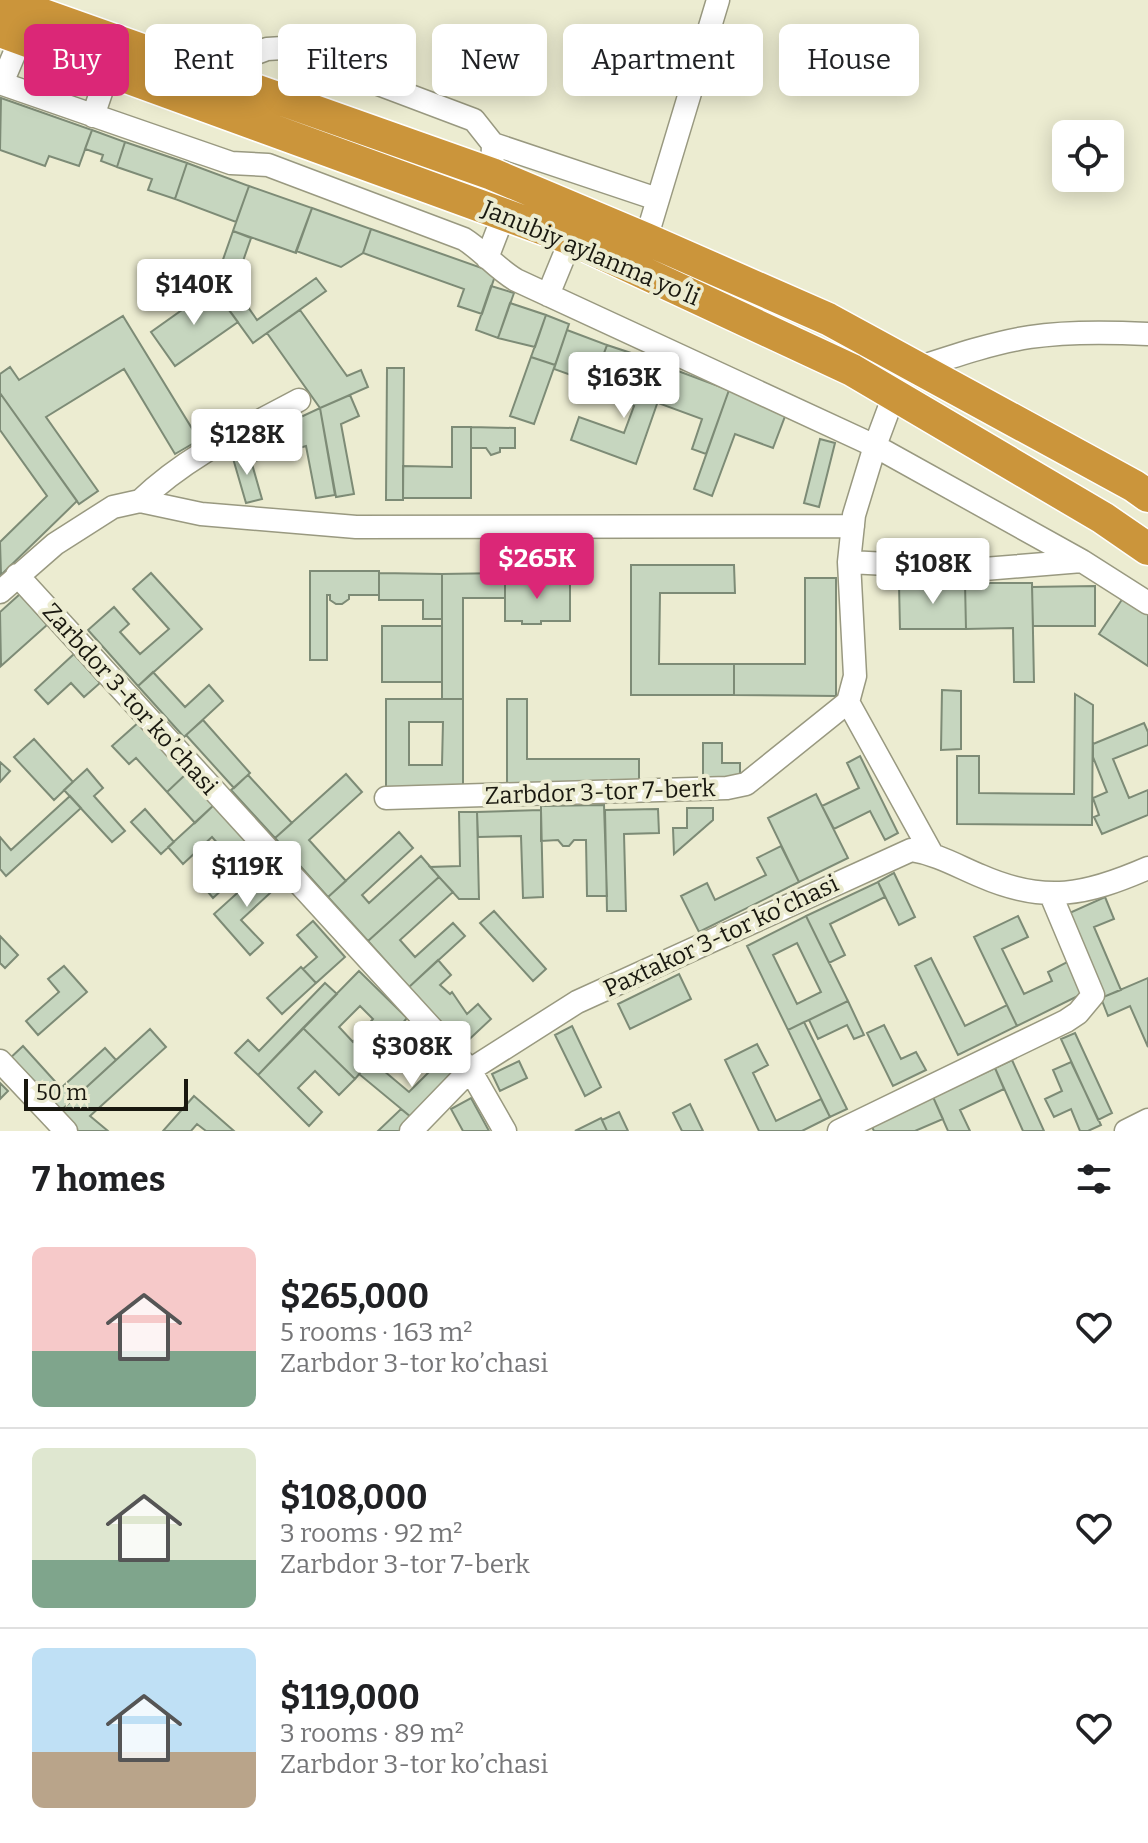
<!DOCTYPE html>
<html lang="en">
<head>
<meta charset="utf-8">
<style>
	:root { --surface:#fff; --page:#f6f6f6; --text:#202124; --muted:#757577; --line:#e0e0e0; --accent:#db2777 }
	body { margin:0; font-family:Bitter,serif; background:var(--page); color:var(--text); height:100vh; display:flex; flex-direction:column; font-size:30px; white-space:nowrap }
	* { box-sizing:border-box; margin:0 }
	p { font-size:26px; color:var(--muted) }
	.icon { flex:none; width:44px; height:44px; fill:none; stroke:currentColor; stroke-width:2; stroke-linecap:round; stroke-linejoin:round }
	.map { position:relative; height:1131px; overflow:hidden }
	.drawer { display:flex; flex-direction:column; background:var(--surface); flex:1 }
	.drawer>* { flex:none }
	.hud { position:absolute; left:24px; top:24px; width:1100px; height:72px; display:flex; gap:16px }
	.fabs { position:absolute; left:1052px; top:120px; display:grid; gap:16px }
	.fabs a { display:grid; place-items:center; width:72px; height:72px; border-radius:12px; background:var(--surface); box-shadow:0 4px 20px #0003; font-size:40px }
	.scale { position:absolute; left:24px; bottom:20px; width:164px; box-sizing:border-box; padding-left:8px; border:4px solid #19180f; border-top:0; font-size:22px; line-height:28px; white-space:nowrap; color:#19180f; -webkit-text-stroke:6px #ececd1; paint-order:stroke }
	.price { position:absolute; translate:-50% -68px; padding:0 18px; border-radius:8px; background:#fff; color:#222; font-size:26px; line-height:52px; filter:drop-shadow(0 2px 4px #0008) }
	.price::after { content:''; position:absolute; left:50%; top:48px; width:24px; height:18px; margin-left:-12px; background:inherit; clip-path:polygon(0 0,100% 0,50% 100%) }
	.price.current { background:var(--accent); color:#fff }
	ul { padding:0; list-style:none }
	li { display:flex; align-items:center; gap:24px; height:200px; padding:0 32px }
	li+li { border-top:2px solid var(--line) }
	li span { display:grid; place-items:center; flex:none; width:224px; height:160px; border-radius:12px; color:#555 }
	li>.icon { margin-inline-start:auto }
	span .icon { width:96px; height:96px; fill:#fffc; stroke-width:1 }
	li b { font-size:34px }
	h2 { display:flex; justify-content:space-between; align-items:center; height:96px; padding:0 32px; font-size:34px }
	.chip { padding:0 28px; border-radius:12px; background:var(--surface); box-shadow:0 4px 20px #0003; font-size:28px; line-height:72px }
	.chip.current { background:var(--accent); color:#fff }
	.map>svg:first-child { display:block }
</style>
</head>
<body>
<div class="map">
<svg width="1148" height="1131" viewBox="0 0 1148 1131">
	<rect width="100%" height="100%" fill="#ececd1"/>
	<!-- building -->
	<path fill="#c6d6bf" stroke="#7d8b76" stroke-width="2" fill-rule="evenodd" d="M1,98L92,130L79,166L49,156L45,166L0,150Z
		M92,130L125,142L117,167L101,161L103,155L85,149Z
		M125,142L187,163L175,199L148,190L152,179L117,167Z
		M187,163L249,186L236,222L175,199Z
		M249,186L312,208L296,253L233,231Z
		M312,208L371,229L363,253L341,267L296,251Z
		M371,229L496,273L482,314L458,306L464,289L363,253Z
		M233,231L251,238L234,287L257,320L316,278L326,291L253,343L213,288Z
		M491,286L514,293L498,338L476,330Z
		M213,288L238,322L175,366L151,332Z
		M510,303L546,315L535,347L498,338Z
		M300,310L347,376L361,370L368,387L320,408L267,333Z
		M546,315L569,324L555,365L531,357Z
		M123,316L199,440L175,454L124,369L46,417L98,491L79,504L0,393V374L10,367L19,380Z
		M567,330L607,345L593,383L554,369Z
		M607,345L631,353L618,392L593,383Z
		M531,357L555,365L534,424L510,416Z
		M387,368H404L403,500H386Z
		M670,368L729,390L706,454L692,449L702,419L658,403Z
		M625,371L664,384L636,464L571,440L579,417L624,433L634,406L615,399Z
		M729,390L787,411L773,448L735,434L712,496L694,489Z
		M0,393L77,501L1,575L0,542L47,496L0,430Z
		M350,395L359,416L341,424L354,494L336,497L320,408Z
		M320,408L335,495L316,498L306,446L251,462L245,443Z
		M452,427H471V498H403V466L452,467Z
		M471,427L515,428V448H500V452L491,455L486,448H471Z
		M820,439L835,443L819,507L804,503Z
		M248,450L262,499L246,503L232,455Z
		M631,565H734L735,593H660L659,664H734V695H631Z
		M310,571H379V595H349V599L342,604H336L330,600V595H327V660H310Z
		M151,573L202,629L138,686L88,630L114,607L129,624L120,632L140,654L169,629L133,589Z
		M379,573L442,574V619H423V600H379Z
		M505,573V598H463V699H442V574Z
		M805,578H836V696L734,695V664H805Z
		M505,581H570V621H541V624H522V621H505Z
		M965,583H1032L1034,682H1014L1013,628L966,629Z
		M965,583L966,629H900L899,584Z
		M1095,586V626H1033L1032,587Z
		M20,594L47,625L1,666L0,612Z
		M1123,598L1148,614V666L1099,634Z
		M382,626H442V682H382Z
		M74,654L100,683L84,697L71,683L48,704L35,690Z
		M153,672L185,707L209,685L223,701L184,737L138,686Z
		M942,690L961,691V749L941,750Z
		M1075,694L1093,705L1092,825L957,824V756H979V793L1074,794Z
		M386,699H463V788H386ZM409,722H443L442,765H409Z
		M507,699H527V759H639V788H507Z
		M203,720L250,773L234,788L186,735Z
		M139,722L186,774L167,792L136,758L129,764L112,746Z
		M1144,723L1148,732V745L1113,759L1129,798L1148,790V815L1102,834L1094,817L1099,815L1093,798L1107,792L1093,757V744Z
		M34,739L73,782L54,800L14,757Z
		M703,743H722V763H740V784H703Z
		M860,756L898,833L885,840L870,811L834,829L822,806L859,788L847,763Z
		M0,762L10,771L0,782Z
		M87,769L103,788L94,796L125,831L112,842L64,790Z
		M186,774L214,805L195,823L167,792Z
		M346,774L362,792L309,840L346,881L328,897L275,838Z
		M248,775L292,823L275,838L231,790Z
		M816,794L848,858L799,882L768,818Z
		M70,796L81,808L6,876L0,869V837L11,850Z
		M214,805L260,855L213,898L199,881L228,855L212,837L183,864L168,847Z
		M604,805L607,896H587L586,840H574L569,846H563L558,840L541,841V806Z
		M687,808H713V820L674,854L673,828H687Z
		M145,809L174,842L161,854L131,822Z
		M658,809L659,833L624,834L626,911H607L605,810Z
		M541,810L543,897L523,898L521,836L478,837L477,812Z
		M459,812H477L479,899H459L430,867L460,866Z
		M399,832L413,848L362,895L369,903L421,856L439,877L368,941L328,897Z
		M781,846L799,882L699,932L681,896L707,883L715,900L766,875L757,858Z
		M266,867L281,883L241,920L263,943L250,955L214,914Z
		M894,873L915,917L899,925L878,882Z
		M439,877L453,892L400,940L415,957L453,923L465,936L409,987L368,941Z
		M878,882L885,897L830,924L845,955L829,963L806,916Z
		M1105,897L1114,919L1094,927L1121,990L1101,998L1065,915Z
		M494,911L546,969L533,981L480,923Z
		M806,916L848,1001L788,1030L747,946ZM797,943L821,992L797,1004L773,955Z
		M1018,916L1028,937L1002,949L1024,994L1052,981L1048,972L1069,961L1084,993L1017,1026L974,937Z
		M313,921L345,957L316,983L303,969L317,957L297,935Z
		M0,936L18,955L5,968L0,963Z
		M931,958L965,1026L1007,1005L1017,1026L958,1055L915,966Z
		M438,960L451,975L440,985L450,994L452,992L467,1014L478,1004L491,1019L462,1046L409,987Z
		M64,966L87,992L38,1035L26,1021L59,992L48,979Z
		M301,967L316,983L282,1014L267,998Z
		M359,971L407,1018L355,1079L303,1028ZM360,1006L373,1019L353,1042L339,1027Z
		M679,974L691,999L630,1029L618,1004Z
		M1148,978V1047L1130,1006L1108,1016L1101,998Z
		M325,983L337,994L258,1075L235,1053L248,1040L259,1051Z
		M848,1001L864,1035L854,1039L847,1025L818,1039L809,1020Z
		M804,1022L847,1109L830,1117L788,1030Z
		M884,1025L901,1059L916,1052L926,1070L893,1086L867,1033Z
		M572,1026L601,1087L585,1096L555,1035Z
		M303,1028L355,1079L339,1095L315,1071L298,1088L322,1112L309,1126L258,1075Z
		M150,1029L166,1047L90,1116L108,1131H72L55,1116Z
		M1075,1033L1112,1113L1098,1120L1061,1039Z
		M757,1044L768,1065L753,1073L776,1121L821,1099L830,1117L802,1131H759L725,1060Z
		M23,1046L61,1088L105,1048L116,1060L55,1116L6,1062Z
		M371,1060L409,1092L440,1061L459,1081L417,1122L359,1074Z
		M1012,1060L1044,1131H1023L995,1068Z
		M519,1061L527,1078L500,1091L492,1074Z
		M1071,1062L1101,1125L1088,1131H1080L1071,1109L1054,1117L1045,1099L1062,1091L1053,1070Z
		M995,1068L1004,1089L960,1110L970,1131H948L933,1097Z
		M0,1083L8,1091L0,1099Z
		M194,1096L234,1131H206L197,1124L191,1131H163Z
		M933,1097L943,1119L915,1131H874L871,1125Z
		M471,1098L489,1131H463L451,1109Z
		M690,1104L703,1131H682L673,1113Z
		M401,1109L417,1122L408,1131H378Z
		M619,1112L628,1131H607L602,1120Z
		M601,1118L607,1131H575Z"/>
	<g fill="none" stroke-linecap="round" stroke-linejoin="round">
		<!-- minor casing -->
		<g stroke="#999980" stroke-width="25">
			<path id="minor" d="M205,72L267,49L283,48L474,120L493,144L492,174
				M0,83L231,163L268,165L464,239C483,251 496,268 516,280L875,446L1082,561L1148,603
				M2,83L21,38
				M93,116L109,69
				M493,144L657,199
				M646,239L718,0
				M487,258L504,214
				M548,295L571,239
				M917,368C954,356 992,343 1030,337C1069,331 1109,332 1148,334
				M140,501C187,456 243,430 299,400
				M849,562L984,569L1082,561
				M17,575L470,1070L505,1131
				M0,592L55,544L113,507L140,501L201,514L356,527L853,526
				M848,702L932,854
				M386,798L727,788L746,784L848,702L855,676L849,562L854,515L875,446L894,395
				M0,1061L66,1131
				M411,1131L470,1070L577,1002L911,850C937,854 957,866 981,876C1045,904 1086,895 1148,868
				M839,1131L1066,1021L1078,1013L1093,995L1051,895
				M1126,1131L1148,1120"/>
		</g>
		<!-- highway casing -->
		<g stroke="#fff" stroke-width="35">
			<path id="highway" d="M1,0L492,174L646,239L828,319L1134,486L1148,496
				M0,31L571,239L852,370L1103,518L1148,549"/>
		</g>
		<!-- minor -->
		<use href="#minor" stroke="#fff" stroke-width="22"/>
		<!-- highway -->
		<use href="#highway" stroke="#cb953b" stroke-width="32"/>
	</g>
	<g text-anchor="middle" dominant-baseline="central" stroke-width="8" stroke-linejoin="round" paint-order="stroke">
		<!-- street labels -->
		<g font-size="24" fill="#19180f" stroke="#ececd1">
			<text transform="translate(591 253) rotate(23)">Janubiy aylanma yoʻli</text>
			<text transform="translate(130 699) rotate(48)">Zarbdor 3-tor koʼchasi</text>
			<text transform="translate(600 792) rotate(-2)">Zarbdor 3-tor 7-berk</text>
			<text transform="translate(721 936) rotate(-25)">Paxtakor 3-tor koʼchasi</text>
		</g>
	</g>
</svg>
<div class="fabs">
<a><svg class="icon" aria-label="locate" viewBox="0 0 24 24"><circle cx="12" cy="12" r="6"/><path d="M12 2v4M12 18v4M2 12h4M18 12h4"/></svg></a>
</div>
<div class="scale">50 m</div>
<b class="price" style="left:194px;top:327px">$140K</b>
<b class="price" style="left:624px;top:420px">$163K</b>
<b class="price" style="left:247px;top:477px">$128K</b>
<b class="price current" style="left:537px;top:601px">$265K</b>
<b class="price" style="left:933px;top:606px">$108K</b>
<b class="price" style="left:247px;top:909px">$119K</b>
<b class="price" style="left:412px;top:1089px">$308K</b>
<div class="hud">
<a class="chip current">Buy</a>
<a class="chip">Rent</a>
<a class="chip">Filters</a>
<a class="chip">New</a>
<a class="chip">Apartment</a>
<a class="chip">House</a>
</div>
</div>
<section class="drawer">
<h2>7 homes<svg class="icon" aria-label="filters" viewBox="0 0 24 24"><path d="M4 7h16M4 17h16"/><circle cx="9" cy="7" r="2"/><circle cx="15" cy="17" r="2"/></svg></h2>
<ul>
<li><span style="background:linear-gradient(#f6c9c9 65%,#7fa58c 0)"><svg class="icon" aria-label="home" viewBox="0 0 24 24"><path d="M3 11l9-7 9 7M6 9v11h12V9"/></svg></span><div><b>$265,000</b><p>5 rooms · 163 m²</p><p>Zarbdor 3-tor koʼchasi</p></div><svg class="icon" aria-label="heart" viewBox="0 0 24 24"><path d="M12 20l-8-8c-3-5 5-10 8-4 3-6 11-1 8 4z"/></svg></li>
<li><span style="background:linear-gradient(#dfe7d0 70%,#7fa58c 0)"><svg class="icon" aria-label="home" viewBox="0 0 24 24"><path d="M3 11l9-7 9 7M6 9v11h12V9"/></svg></span><div><b>$108,000</b><p>3 rooms · 92 m²</p><p>Zarbdor 3-tor 7-berk</p></div><svg class="icon" aria-label="heart" viewBox="0 0 24 24"><path d="M12 20l-8-8c-3-5 5-10 8-4 3-6 11-1 8 4z"/></svg></li>
<li><span style="background:linear-gradient(#bfe0f5 65%,#b9a48a 0)"><svg class="icon" aria-label="home" viewBox="0 0 24 24"><path d="M3 11l9-7 9 7M6 9v11h12V9"/></svg></span><div><b>$119,000</b><p>3 rooms · 89 m²</p><p>Zarbdor 3-tor koʼchasi</p></div><svg class="icon" aria-label="heart" viewBox="0 0 24 24"><path d="M12 20l-8-8c-3-5 5-10 8-4 3-6 11-1 8 4z"/></svg></li>
</ul>
</section>
</body>
</html>
